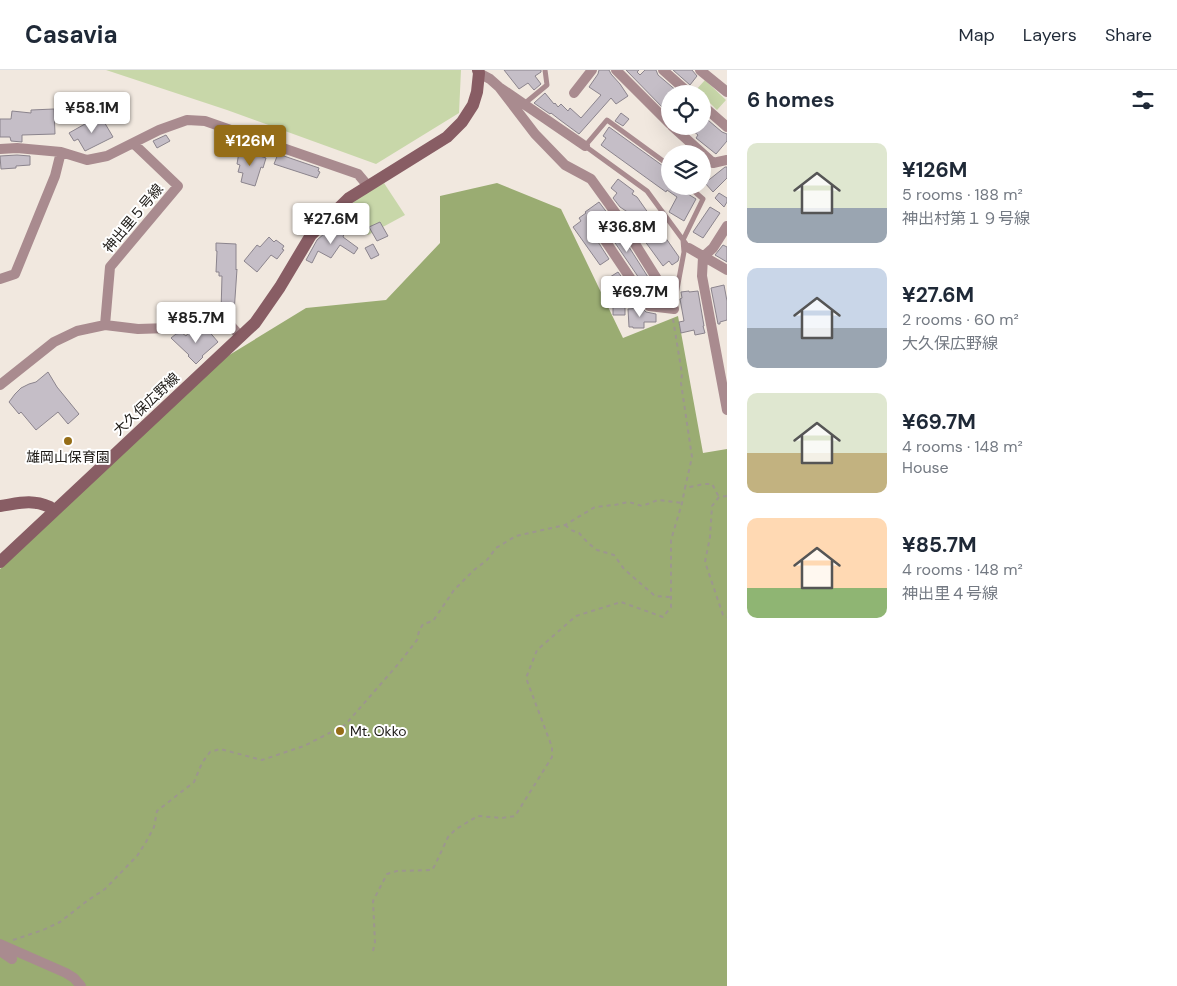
<!DOCTYPE html>
<html lang="en">
<head>
<meta charset="utf-8">
<style>
	:root { --surface:#fff; --page:#f6f6f7; --text:#1f2937; --muted:#747a83; --line:#e0e1e3; --accent:#956d17 }
	body { margin:0; font-family:"DM Sans","Noto Sans JP",sans-serif; background:var(--page); color:var(--text); height:100vh; display:flex; flex-direction:column; font-size:19px; white-space:nowrap }
	* { box-sizing:border-box; margin:0 }
	p { font-size:16px; color:var(--muted) }
	.icon { flex:none; width:28px; height:28px; fill:none; stroke:currentColor; stroke-width:2; stroke-linecap:round; stroke-linejoin:round }
	.map { position:relative; flex:1; overflow:hidden }
	.panel { display:flex; flex-direction:column; background:var(--surface); width:450px }
	.panel>* { flex:none }
	.tools { position:absolute; left:661px; top:15px; display:grid; gap:10px }
	.tools a { display:grid; place-items:center; width:50px; height:50px; border-radius:50%; background:var(--surface); box-shadow:0 5px 20px #0002; font-size:25px }
	.price { position:absolute; translate:-50% -42px; padding:0 11px; border-radius:5px; background:#fff; color:#222; font-size:16px; line-height:32px; filter:drop-shadow(0 1px 2px #0008) }
	.price::after { content:''; position:absolute; left:50%; top:30px; width:15px; height:11px; margin-left:-8px; background:inherit; clip-path:polygon(0 0,100% 0,50% 100%) }
	.price.selected { background:var(--accent); color:#fff }
	ul { padding:0; list-style:none }
	li { display:flex; align-items:center; gap:15px; height:125px; padding:0 20px }
	li span { display:grid; place-items:center; flex:none; width:140px; height:100px; border-radius:10px; color:#555 }
	li>.icon { margin-inline-start:auto }
	span .icon { width:60px; height:60px; fill:#fffc; stroke-width:1 }
	li b { font-size:21px }
	h2 { display:flex; justify-content:space-between; align-items:center; height:60px; padding:0 20px; font-size:21px }
	header { display:flex; align-items:center; gap:30px; box-sizing:border-box; height:70px; padding:0 25px; background:var(--surface); border-bottom:1px solid var(--line) }
	header strong { font-size:24px }
	nav { display:flex; gap:28px; margin-inline-start:auto; font-size:18px }
	main { display:flex; flex:1; min-height:0 }
	.map>svg:first-child { display:block }
</style>
</head>
<body>
<header>
<strong>Casavia</strong>
<nav><a>Map</a><a>Layers</a><a>Share</a></nav>
</header>
<main>
<div class="map">
<svg width="727" height="916" viewBox="0 0 727 916">
	<rect width="100%" height="100%" fill="#f1e8df"/>
	<!-- green -->
	<path fill="#c8d7a9" d="M106,0H461L459,43L376,94L227,40Z
		M705,10L726,30L717,40L703,26L702,24H700L696,20Z
		M384,113L405,145L368,165L343,142L358,128Z"/>
	<!-- forest -->
	<path fill="#9aac72" d="M497,113L561,139L623,268L678,246L703,383L727,379V916H0V499L226,287L306,238L386,230L440,173V126Z"/>
	<!-- building -->
	<path fill="#c5bec7" stroke="#8b848d" d="M504,0H541V2L535,6L541,14L534,20L528,13L519,19Z
		M599,0H609L611,4L620,14L628,26L616,34L611,28L579,64L560,50L551,43L550,44L534,33L545,23L554,34L555,33L558,37L561,34L568,41L570,38L581,48L601,25L589,17L598,4Z
		M626,0H639L637,2L640,5L645,0H656L658,5L678,22L676,24H670V33L664,39Z
		M673,0H692L697,6L690,15Z
		M54,39L55,64L22,65V72L11,71L10,67H0V49H11L12,41L31,43V40Z
		M621,43L629,49L623,56L615,51Z
		M702,45L722,62L727,64V71L716,84L696,68L698,65L687,56H702Z
		M92,50L96,54L103,50L113,67L85,81L78,69L74,71L69,63Z
		M609,57L670,101V116H675L696,129L684,151L669,142L677,127L667,120L666,122L601,75L606,68L603,66Z
		M166,65L170,71L157,78L153,71Z
		M239,82L246,83L247,82L266,88L263,98L261,97L255,116L241,112L243,103L238,102L240,95L237,94Z
		M278,84L319,98L318,101L320,102L317,108L274,94Z
		M17,85L30,86V95L16,96V98L1,99L0,86Z
		M725,97H727V108L713,122L705,113Z
		M618,109L634,121L632,124L637,127L679,187L678,191L672,195L669,191L663,196L628,148L632,145L620,137L613,128L617,123L611,118Z
		M719,123L727,128V132L724,137L715,128Z
		M599,132L608,144L593,155L591,161L609,189L600,195L573,157L581,151L579,148L586,143L585,142Z
		M710,137L720,143L703,168L693,162Z
		M380,152L388,166L377,171L369,157Z
		M615,155L648,207L641,211L607,161Z
		M336,157L345,161L343,167L358,178L354,184L340,175L331,188L318,181L312,193L306,190L317,170L325,163L329,165L330,164L332,165Z
		M269,167L274,172L276,170L284,176L282,179L284,180L277,189L271,185L257,202L244,191L257,175L260,177Z
		M216,173L236,174V200L237,199L234,243L221,242L222,206H219V202H216L217,181H216Z
		M373,174L379,185L371,189L365,178Z
		M723,175L727,177V192L715,185Z
		M618,202L626,213L616,219L610,208V207Z
		M724,215L727,231V250L720,252V254H718L711,218Z
		M689,221V222L698,221L704,256H703L705,263L695,265L694,260L681,263L679,252L684,251L680,229L682,228L681,222Z
		M613,232H624V235L625,236V245H613Z
		M642,238L646,242L656,244V252H644V258H633V257H629L628,239Z
		M203,259L205,262L207,259L218,272L202,286L203,287L196,294L188,286L189,285L171,268L176,264L182,263L186,266L190,261H193L197,265Z
		M48,302L57,317L79,344L68,354L58,342L36,360L21,342L19,344L9,332L15,324L21,318L29,314L36,312Z"/>
	<g fill="none" stroke-linecap="round" stroke-linejoin="round">
		<!-- path -->
		<path stroke="#9d968f" stroke-width="2" stroke-dasharray="4 4" stroke-linecap="butt" d="M673,249L682,304L681,313L692,387L685,418L704,414H712L719,427
			M727,426L719,427L712,436L710,467L705,492L723,545L727,547
			M565,455L571,460L579,463L588,473L597,480L614,485L624,499L655,526L671,527
			M13,870L43,860L60,852L87,831L105,819L137,786L146,772L154,757L157,741L194,712L202,693L210,682L220,679L262,690L304,676L345,655L400,592L417,570L419,561L423,554L433,551L454,520L474,500L487,490L496,478L516,466L565,455L595,437L614,435L629,432L642,436L658,430L682,433
			M373,881L375,872L373,831L387,804L397,801L432,800L435,795L448,767L456,759L478,746L502,748L515,746L552,687V677L526,608L537,580L576,546L621,532L663,547L671,537V470L682,433L685,418"/>
		<!-- lane -->
		<path stroke="#a98b8f" stroke-width="5" d="M524,34L547,15L545,0
			M670,96L607,50L585,76L647,121L689,178
			M674,235L684,182L683,170L703,129L688,116"/>
		<!-- street -->
		<path stroke="#a98b8f" stroke-width="10" d="M616,0L670,54
			M663,0L690,24
			M700,0L727,22
			M479,3L490,9L499,17L585,76
			M499,17L535,64L565,95L591,109L617,145L662,217L674,239
			M574,23L592,0
			M702,35L727,57
			M672,56L713,93L727,90
			M0,79L17,78L61,82L87,90L107,86L159,60L187,50L205,51L358,104L368,116
			M617,145L598,160L649,236L674,239
			M727,156L713,178L703,187L702,206L727,340
			M689,178L727,200
			M0,209L15,204L55,106L61,82
			M105,255L138,259L169,258L224,248L241,267
			M0,315L54,272L77,261L105,255L110,197L178,116L133,73
			M0,874L66,903L74,908L81,916
			M0,881L12,889"/>
		<!-- secondary -->
		<path stroke="#885d64" stroke-width="12" d="M0,436C20,433 31,429 50,437
			M0,492L255,253L280,217L311,165L349,128L447,67L462,52L473,35L477,22L479,3L478,0"/>
	</g>
	<!-- markers -->
	<g fill="#956d17" stroke="#fff" stroke-width="2">
		<circle cx="68" cy="371" r="5"/>
		<circle cx="340" cy="661" r="5"/>
	</g>
	<g text-anchor="middle" dominant-baseline="central" stroke-width="4" stroke-linejoin="round" paint-order="stroke">
		<!-- street labels -->
		<g font-size="14" fill="#1c1915" stroke="#fff">
			<text transform="translate(133 148) rotate(-50)">神出里５号線</text>
			<text transform="translate(146 334) rotate(-43)">大久保広野線</text>
		</g>
		<!-- poi labels -->
		<g font-size="14" fill="#1c1915" stroke="#fff">
			<text x="68" y="387">雄岡山保育園</text>
			<text x="350" y="661" text-anchor="start">Mt. Okko</text>
		</g>
	</g>
</svg>
<div class="tools">
<a><svg class="icon" aria-label="locate" viewBox="0 0 24 24"><circle cx="12" cy="12" r="6"/><path d="M12 2v4M12 18v4M2 12h4M18 12h4"/></svg></a>
<a><svg class="icon" aria-label="layers" viewBox="0 0 24 24"><path d="M12 4l9 5-9 5-9-5zM3 14l9 5 9-5"/></svg></a>
</div>
<b class="price" style="left:92px;top:64px">¥58.1M</b>
<b class="price selected" style="left:250px;top:97px">¥126M</b>
<b class="price" style="left:331px;top:175px">¥27.6M</b>
<b class="price" style="left:627px;top:183px">¥36.8M</b>
<b class="price" style="left:640px;top:248px">¥69.7M</b>
<b class="price" style="left:196px;top:274px">¥85.7M</b>
</div>
<section class="panel">
<h2>6 homes<svg class="icon" aria-label="filters" viewBox="0 0 24 24"><path d="M4 7h16M4 17h16"/><circle cx="9" cy="7" r="2"/><circle cx="15" cy="17" r="2"/></svg></h2>
<ul>
<li><span style="background:linear-gradient(#dfe7d0 65%,#9aa5b1 0)"><svg class="icon" aria-label="home" viewBox="0 0 24 24"><path d="M3 11l9-7 9 7M6 9v11h12V9"/></svg></span><div><b>¥126M</b><p>5 rooms · 188 m²</p><p>神出村第１９号線</p></div></li>
<li><span style="background:linear-gradient(#c9d6e8 60%,#9aa5b1 0)"><svg class="icon" aria-label="home" viewBox="0 0 24 24"><path d="M3 11l9-7 9 7M6 9v11h12V9"/></svg></span><div><b>¥27.6M</b><p>2 rooms · 60 m²</p><p>大久保広野線</p></div></li>
<li><span style="background:linear-gradient(#dfe7d0 60%,#c2b280 0)"><svg class="icon" aria-label="home" viewBox="0 0 24 24"><path d="M3 11l9-7 9 7M6 9v11h12V9"/></svg></span><div><b>¥69.7M</b><p>4 rooms · 148 m²</p><p>House</p></div></li>
<li><span style="background:linear-gradient(#ffd9b3 70%,#8fb573 0)"><svg class="icon" aria-label="home" viewBox="0 0 24 24"><path d="M3 11l9-7 9 7M6 9v11h12V9"/></svg></span><div><b>¥85.7M</b><p>4 rooms · 148 m²</p><p>神出里４号線</p></div></li>
</ul>
</section>
</main>
</body>
</html>
